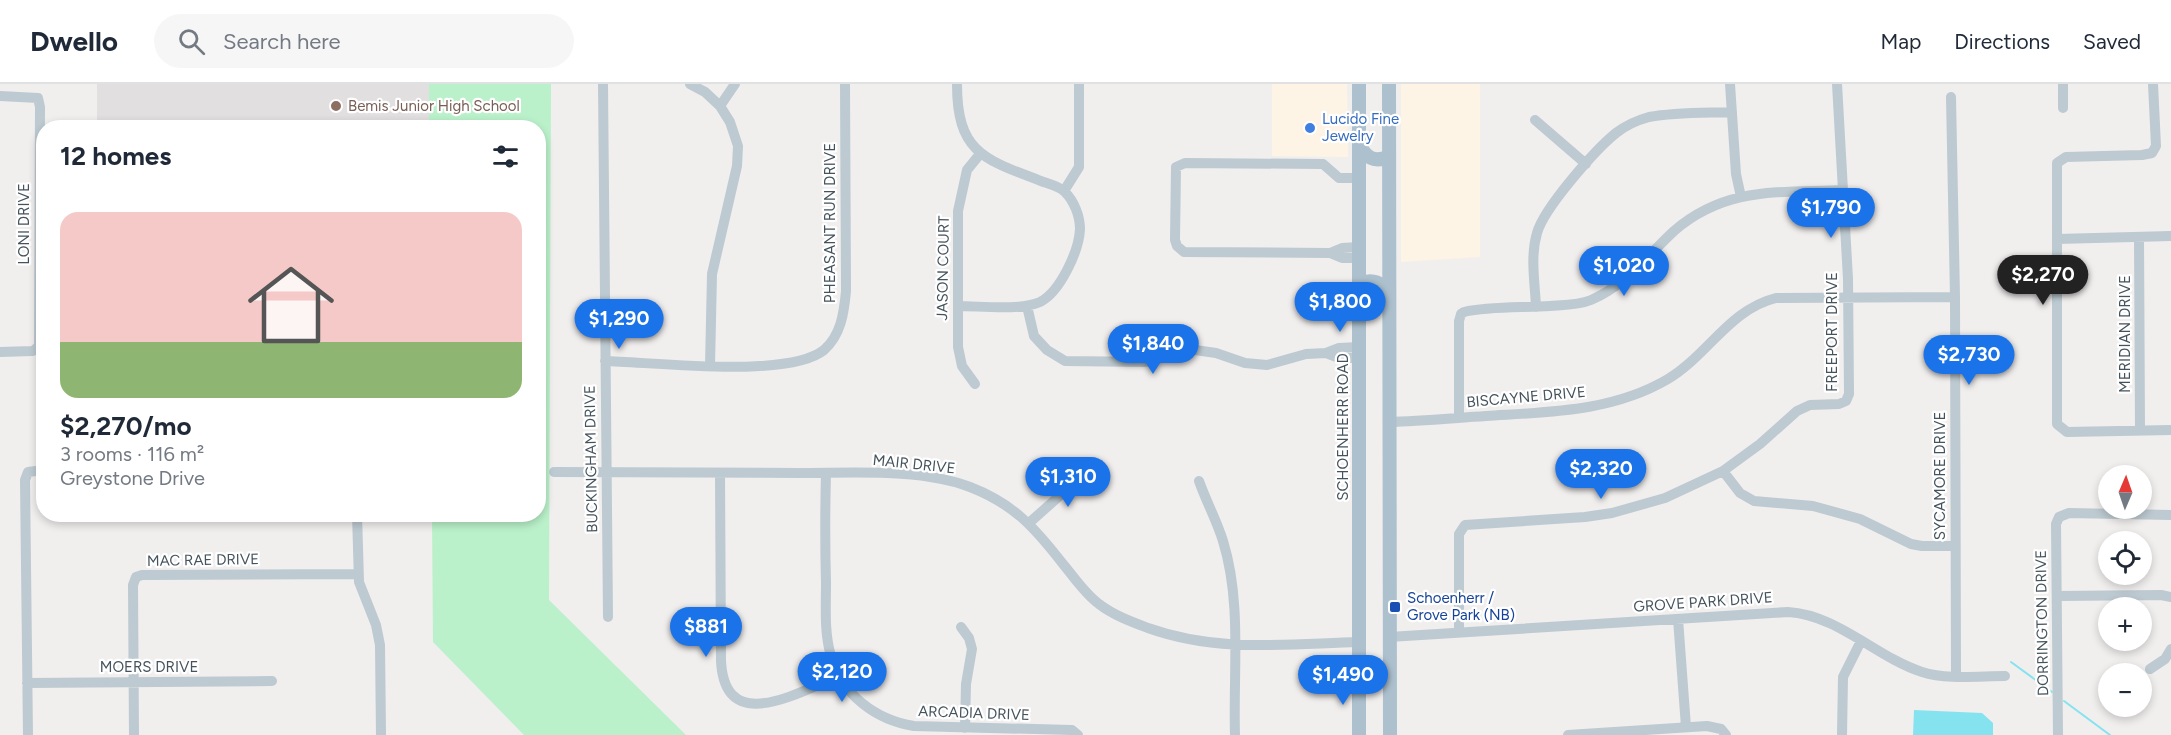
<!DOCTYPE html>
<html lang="en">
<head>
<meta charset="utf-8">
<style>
	:root { --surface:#fff; --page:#f6f6f7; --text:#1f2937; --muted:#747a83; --line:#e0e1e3; --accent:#1a73e8 }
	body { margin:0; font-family:Figtree,sans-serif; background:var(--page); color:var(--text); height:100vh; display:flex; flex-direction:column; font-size:22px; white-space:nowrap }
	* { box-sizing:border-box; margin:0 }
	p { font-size:20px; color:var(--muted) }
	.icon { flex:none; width:33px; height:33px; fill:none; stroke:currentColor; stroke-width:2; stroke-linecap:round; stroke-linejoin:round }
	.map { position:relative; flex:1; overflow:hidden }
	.details { position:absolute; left:36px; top:36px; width:510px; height:402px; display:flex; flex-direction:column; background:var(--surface); border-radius:24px; box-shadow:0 3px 9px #0003 }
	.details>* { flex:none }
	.needle { width:39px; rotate:2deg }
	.controls { position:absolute; left:2098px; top:381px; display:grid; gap:12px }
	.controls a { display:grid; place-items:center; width:54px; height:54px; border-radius:50%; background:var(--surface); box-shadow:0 3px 9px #0003; font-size:30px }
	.price { position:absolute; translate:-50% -51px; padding:0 14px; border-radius:21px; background:var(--accent); color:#fff; font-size:20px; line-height:39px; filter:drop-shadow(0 2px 3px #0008) }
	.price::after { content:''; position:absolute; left:50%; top:36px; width:18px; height:14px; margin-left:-9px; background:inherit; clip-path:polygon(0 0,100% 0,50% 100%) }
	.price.current { background:#222; color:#fff }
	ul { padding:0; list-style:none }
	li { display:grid; align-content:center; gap:12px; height:318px; padding:0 24px }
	li span { display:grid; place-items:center; height:186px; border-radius:18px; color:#555 }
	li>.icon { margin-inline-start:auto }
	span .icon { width:108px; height:108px; fill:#fffc; stroke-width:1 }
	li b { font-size:26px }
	h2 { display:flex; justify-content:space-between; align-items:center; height:72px; padding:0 24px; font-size:26px }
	header { display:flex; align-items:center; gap:36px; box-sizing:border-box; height:84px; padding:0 30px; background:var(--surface); border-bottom:2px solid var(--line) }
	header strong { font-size:28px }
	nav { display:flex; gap:33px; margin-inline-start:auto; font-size:21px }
	.search { width:420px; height:54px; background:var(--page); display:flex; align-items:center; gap:15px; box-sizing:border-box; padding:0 21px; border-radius:33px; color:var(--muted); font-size:22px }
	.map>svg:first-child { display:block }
</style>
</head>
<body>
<header>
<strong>Dwello</strong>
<div class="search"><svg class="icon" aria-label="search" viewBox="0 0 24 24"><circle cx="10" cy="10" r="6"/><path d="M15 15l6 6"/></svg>Search here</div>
<nav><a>Map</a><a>Directions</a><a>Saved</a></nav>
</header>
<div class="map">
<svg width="2171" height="651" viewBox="0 0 2171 651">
	<rect width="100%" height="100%" fill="#f1eeee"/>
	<!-- commercial -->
	<path fill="#fdf4e6" d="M1272,0H1347L1348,73L1272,72Z
		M1401,0H1480V173L1401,178Z"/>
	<!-- education -->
	<path fill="#e2dfe0" d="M97,0H429V43H97Z"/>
	<!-- green -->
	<path fill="#baf1ca" d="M429,0H551L549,516L686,651H524L433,558L432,431L538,430V44L429,43Z"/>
	<!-- water -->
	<path fill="#85e3f0" d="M1914,626L1982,629L1993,639V651H1913Z"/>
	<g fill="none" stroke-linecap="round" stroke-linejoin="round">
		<!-- stream -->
		<path stroke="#85e3f0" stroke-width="2" d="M2011,578L2052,608
			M2064,617L2110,651"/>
		<!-- minor -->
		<path stroke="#bdcad1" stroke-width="10" d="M603,0L608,533
			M690,0L705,8L720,22L730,38L738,62L737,82L712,190L710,282
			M957,0C957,65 981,75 1036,95C1044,99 1058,101 1065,108C1074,117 1080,132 1080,145C1079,167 1060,208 1040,218C1019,227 981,222 958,222
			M1730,0L1736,90L1741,113
			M2063,0V24
			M2153,0L2156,62L2152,69L2142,71L2066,73L2057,79V340L2067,348L2171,346
			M0,12L38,14L40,23L39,262L33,267L0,268
			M1951,13L1955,213L1956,592
			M720,22L735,0
			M1535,36L1586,80
			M1064,107L1079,83V0
			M2139,153L2140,346
			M2057,155L2171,152
			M1359,163L1342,164L1330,169L1342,174H1359
			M1330,169L1184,168L1177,162L1175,156L1176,83L1185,79L1323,80L1339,94H1359
			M1027,222L1034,252L1047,266L1065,277L1145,278L1195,266L1216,269L1245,279L1267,281L1306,270L1326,269L1339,264L1359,263
			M1536,223C1535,199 1530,173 1537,149C1544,124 1595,66 1616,49C1625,42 1638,36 1649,33C1676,28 1705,29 1732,28
			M1326,269L1339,274H1359
			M605,277C653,278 788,295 824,266C841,251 844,229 846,207L845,0
			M975,300L962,282L958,263V127L967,86L980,70
			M1459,334V237L1461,230L1464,228C1490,222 1523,224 1550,222C1563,221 1579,221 1591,216C1626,201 1647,172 1674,147C1726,102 1780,109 1843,106
			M1389,338C1421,337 1454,334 1486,332C1548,328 1612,328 1668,295C1707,272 1730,225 1776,214L1955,213
			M1723,387L1740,409L1754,417L1813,422L1860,435L1911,460L1922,462H1955
			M554,388C636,388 718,389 799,389C851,389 922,384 970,403C1014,420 1035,444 1063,480C1074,493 1085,510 1099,520C1113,531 1132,538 1148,544C1218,569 1286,560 1359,558
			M720,389L721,577C725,651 795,610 839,592
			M826,389C825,426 825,462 826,499C826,523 824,549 831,572C842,611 876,636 914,642L1072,646L1078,651
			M1199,397C1206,417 1217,437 1223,457C1242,518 1233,588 1235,651
			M357,430L359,498L376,541L380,561L381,651
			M1029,439L1065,407L1078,385
			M2058,512L2161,511L2171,513
			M1678,535L1686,643
			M961,543L969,554L972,565L966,600L965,644
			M1459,549V450L1465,441L1585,433L1612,429L1665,414L1723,387L1760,360L1797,327L1810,321L1839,320L1846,317L1849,310L1848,195L1837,0
			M1389,553L1788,528C1838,531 1876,573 1922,588C1947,596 1979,592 2005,592
			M2150,585L2165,575L2171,565
			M27,599L272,597
			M28,651L25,396L28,388L44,386
			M134,651L133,501L136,493L142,491L357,490
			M1568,651L1707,642L1721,645L1726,651
			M1842,651L1843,593L1861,557
			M2058,651L2056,440L2059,433L2069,429L2171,431"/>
		<!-- major -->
		<path stroke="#acc0ce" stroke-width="14" d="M1389,0L1390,651
			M1359,59C1365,73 1374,80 1389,72
			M1359,200C1372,194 1383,198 1389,211
			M1359,651V0"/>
	</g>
	<!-- markers -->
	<circle fill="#8d6e63" stroke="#fff" stroke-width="2" cx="336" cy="22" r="6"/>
	<circle fill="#3f7fe0" stroke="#fff" stroke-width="2" cx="1310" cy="44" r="6"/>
	<rect fill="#1a4fb4" stroke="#fff" stroke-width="2" x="1389" y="517" width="12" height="12" rx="3"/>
	<g text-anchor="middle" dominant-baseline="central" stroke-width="4.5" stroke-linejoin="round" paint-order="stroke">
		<!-- education labels -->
		<g font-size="15" fill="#785e54" stroke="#fff" text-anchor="start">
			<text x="348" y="22">Bemis Junior High School</text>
		</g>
		<!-- shop labels -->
		<g font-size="15" fill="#366cbe" stroke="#fff" text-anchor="start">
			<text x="1322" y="35">Lucido Fine<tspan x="1322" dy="17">Jewelry</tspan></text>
		</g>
		<!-- street labels -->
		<g font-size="15" fill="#45535c" stroke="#fff">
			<text transform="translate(830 139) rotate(-90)">PHEASANT RUN DRIVE</text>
			<text transform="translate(24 140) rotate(-90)">LONI DRIVE</text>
			<text transform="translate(943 184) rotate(-89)">JASON COURT</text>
			<text transform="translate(1832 248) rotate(-90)">FREEPORT DRIVE</text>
			<text transform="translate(2125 250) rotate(-90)">MERIDIAN DRIVE</text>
			<text transform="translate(1526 313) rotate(-5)">BISCAYNE DRIVE</text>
			<text transform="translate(1343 343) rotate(-90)">SCHOENHERR ROAD</text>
			<text transform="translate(591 375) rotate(-91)">BUCKINGHAM DRIVE</text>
			<text transform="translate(914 380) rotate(6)">MAIR DRIVE</text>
			<text transform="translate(1940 392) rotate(-90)">SYCAMORE DRIVE</text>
			<text transform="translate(203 476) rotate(-1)">MAC RAE DRIVE</text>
			<text transform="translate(1703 518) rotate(-4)">GROVE PARK DRIVE</text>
			<text transform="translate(2042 539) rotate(-91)">DORRINGTON DRIVE</text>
			<text x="149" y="583">MOERS DRIVE</text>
			<text transform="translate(974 629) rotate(2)">ARCADIA DRIVE</text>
		</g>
		<!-- transit labels -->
		<g font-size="15" fill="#164399" stroke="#fff" text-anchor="start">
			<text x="1407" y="514">Schoenherr /<tspan x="1407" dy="17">Grove Park (NB)</tspan></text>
		</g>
	</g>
</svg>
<div class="controls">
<a><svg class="needle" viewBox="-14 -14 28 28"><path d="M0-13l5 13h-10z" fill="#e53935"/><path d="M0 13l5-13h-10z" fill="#747a83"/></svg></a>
<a><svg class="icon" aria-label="locate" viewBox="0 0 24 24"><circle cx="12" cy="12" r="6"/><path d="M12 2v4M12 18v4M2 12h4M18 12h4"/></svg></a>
<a>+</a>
<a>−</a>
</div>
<b class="price" style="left:1831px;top:155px">$1,790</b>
<b class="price" style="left:1624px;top:213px">$1,020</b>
<b class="price current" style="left:2043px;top:222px">$2,270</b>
<b class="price" style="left:1340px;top:249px">$1,800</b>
<b class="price" style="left:619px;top:266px">$1,290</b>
<b class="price" style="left:1153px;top:291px">$1,840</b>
<b class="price" style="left:1969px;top:302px">$2,730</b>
<b class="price" style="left:1601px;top:416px">$2,320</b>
<b class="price" style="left:1068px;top:424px">$1,310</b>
<b class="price" style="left:706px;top:574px">$881</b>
<b class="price" style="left:842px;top:619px">$2,120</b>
<b class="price" style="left:1343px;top:622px">$1,490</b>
<section class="details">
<h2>12 homes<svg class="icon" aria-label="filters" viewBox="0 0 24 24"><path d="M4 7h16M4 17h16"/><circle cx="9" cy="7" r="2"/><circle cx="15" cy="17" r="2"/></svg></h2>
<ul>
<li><span style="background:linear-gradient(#f6c9c9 70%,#8fb573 0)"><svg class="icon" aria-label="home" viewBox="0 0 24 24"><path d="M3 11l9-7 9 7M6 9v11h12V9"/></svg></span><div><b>$2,270/mo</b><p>3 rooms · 116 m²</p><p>Greystone Drive</p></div></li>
</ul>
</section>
</div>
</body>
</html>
